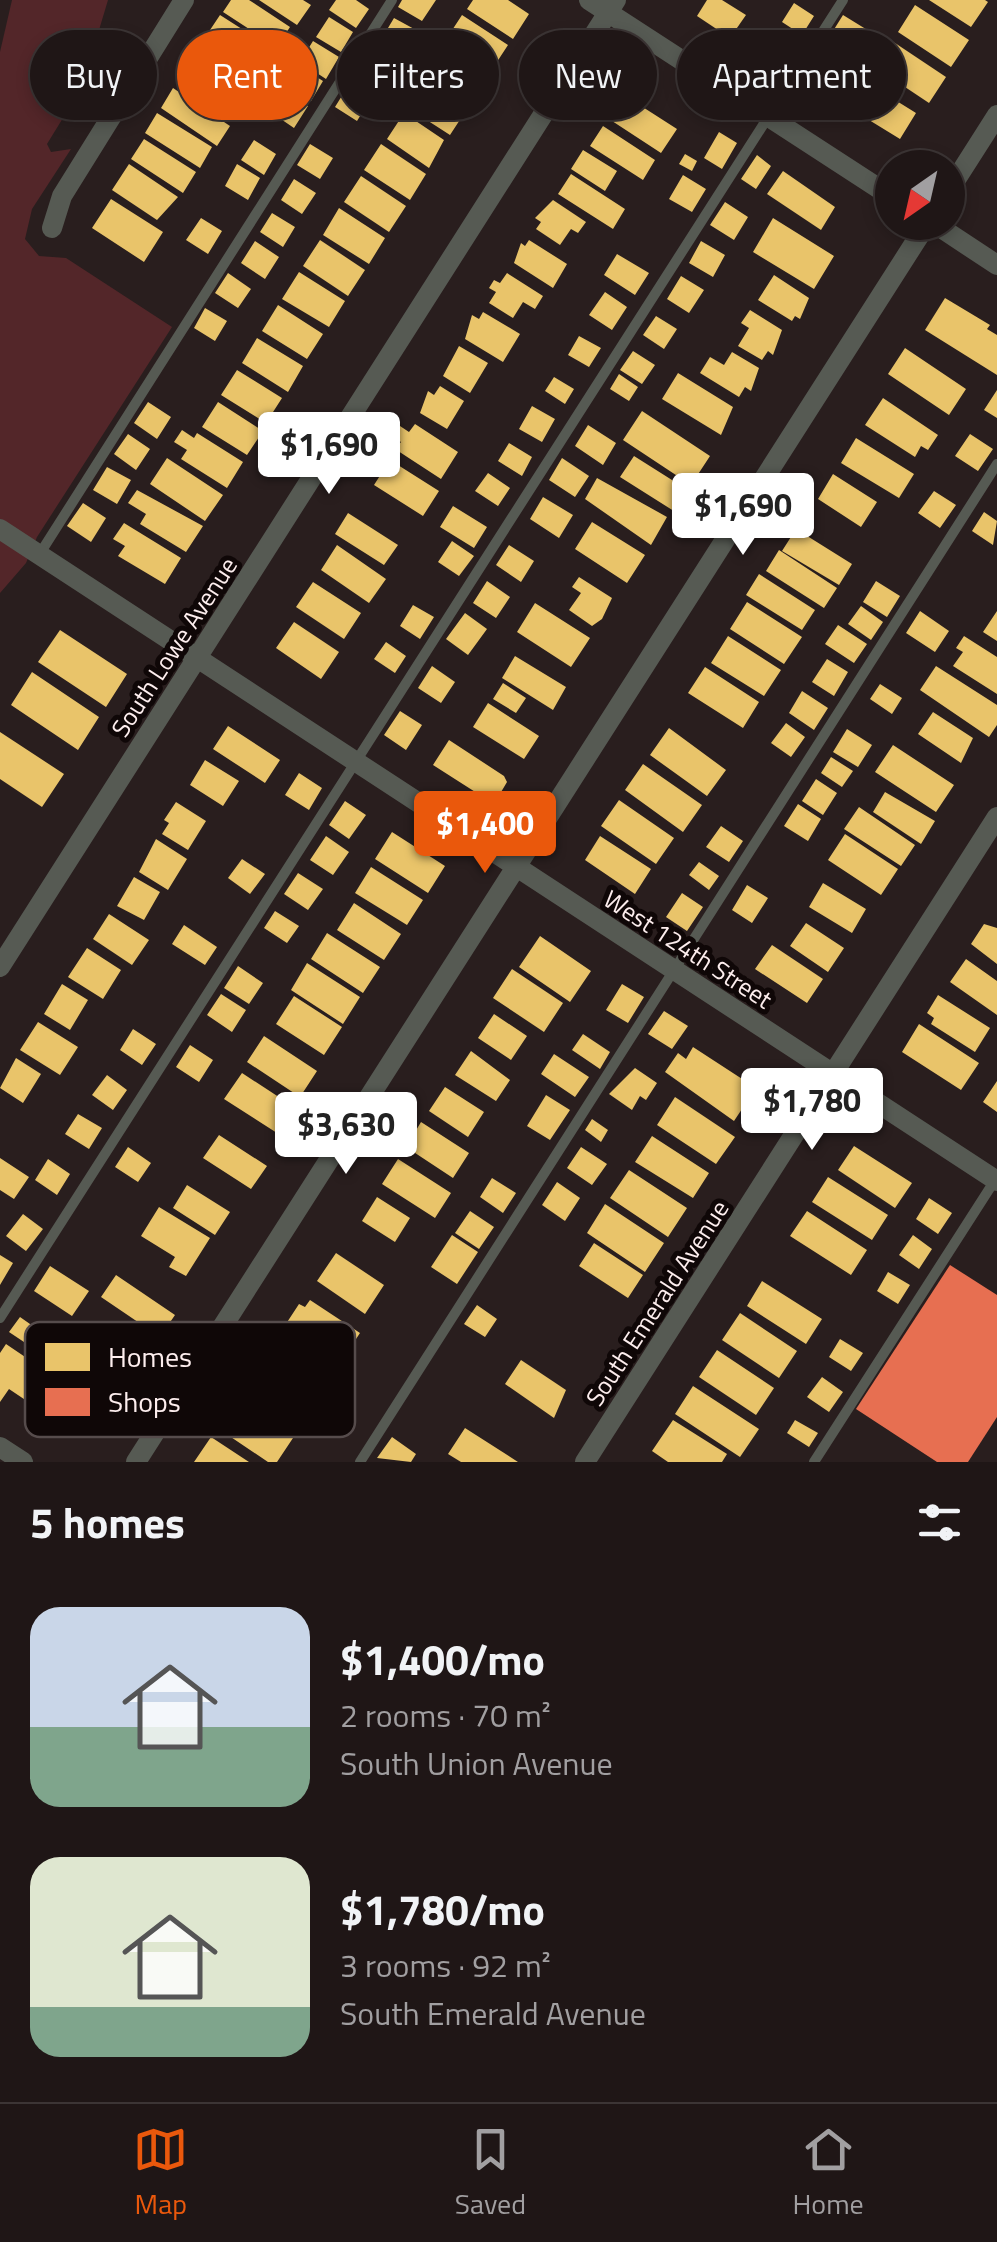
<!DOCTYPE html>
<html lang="en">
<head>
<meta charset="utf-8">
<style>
	:root { --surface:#1f1616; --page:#271f1f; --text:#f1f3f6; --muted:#a19fa1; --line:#3c3535; --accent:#ea580c }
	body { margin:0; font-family:"Titillium Web",sans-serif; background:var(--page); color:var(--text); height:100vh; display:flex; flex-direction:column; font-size:38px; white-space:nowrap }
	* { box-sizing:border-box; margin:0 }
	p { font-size:32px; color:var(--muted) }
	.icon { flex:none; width:55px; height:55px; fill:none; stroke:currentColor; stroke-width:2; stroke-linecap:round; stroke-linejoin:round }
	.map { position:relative; height:1462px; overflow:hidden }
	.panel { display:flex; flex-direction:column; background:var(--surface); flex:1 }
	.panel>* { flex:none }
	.hud { position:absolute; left:30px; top:30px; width:938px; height:90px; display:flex; gap:20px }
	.needle { width:65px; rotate:214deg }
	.tools { position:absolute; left:875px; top:150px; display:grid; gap:20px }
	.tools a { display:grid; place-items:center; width:90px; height:90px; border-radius:50%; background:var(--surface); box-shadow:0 5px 15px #0003,0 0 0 2px var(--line); font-size:50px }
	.price { position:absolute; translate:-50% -85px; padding:0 22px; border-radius:10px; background:#fff; color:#222; font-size:32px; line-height:65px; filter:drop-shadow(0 2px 5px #0008) }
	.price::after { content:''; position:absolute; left:50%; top:60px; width:30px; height:22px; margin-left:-15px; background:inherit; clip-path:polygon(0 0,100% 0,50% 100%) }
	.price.selected { background:var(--accent); color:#fff }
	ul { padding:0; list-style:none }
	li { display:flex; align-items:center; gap:30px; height:250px; padding:0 30px }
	li span { display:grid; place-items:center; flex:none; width:280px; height:200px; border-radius:30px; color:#555 }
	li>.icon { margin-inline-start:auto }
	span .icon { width:120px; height:120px; fill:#fffc; stroke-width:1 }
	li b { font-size:42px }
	h2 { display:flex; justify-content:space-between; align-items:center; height:120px; padding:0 30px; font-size:42px }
	.tag { padding:0 35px; border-radius:45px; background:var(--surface); box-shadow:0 5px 15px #0003,0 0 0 2px var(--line); font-size:35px; line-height:90px }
	.tag.selected { background:var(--accent); color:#fff }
	.menu { display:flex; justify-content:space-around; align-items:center; height:140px; border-top:2px solid var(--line); background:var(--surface); font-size:28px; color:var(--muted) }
	.menu a { display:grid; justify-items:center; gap:5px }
	.menu .selected { color:var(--accent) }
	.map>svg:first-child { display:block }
</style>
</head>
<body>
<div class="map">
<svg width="997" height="1462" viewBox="0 0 997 1462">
	<rect width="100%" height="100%" fill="#291e1e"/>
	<!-- green -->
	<path fill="#532629" d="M12,0H108L82,87L47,144L51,152L71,149L32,209L25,239L39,256L66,258L172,327L37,537L26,563L0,593V52Z"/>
	<!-- homes -->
	<path fill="#e9c46a" d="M231,0H249L290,27L277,47L223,12Z
		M259,0H303L311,5L297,25Z
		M336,0H356L369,9L356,28L329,10Z
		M402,0H436L422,21L398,7Z
		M473,0H508L529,14L513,39L467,9Z
		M707,0H722L746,15L730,38L697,16Z
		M929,0H985L988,2L971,27Z
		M794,3L814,16L802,35L782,22Z
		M915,5L969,40L951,67L898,32Z
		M220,15L275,50L262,71L206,36Z
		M462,15L508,45L491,71L445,41Z
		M843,15L869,31L853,56L828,39Z
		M329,17L353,32L341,52L316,37Z
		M394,18L416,30L405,51L382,38Z
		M782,34L799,44L785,66L768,56Z
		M313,41L339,57L326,79L300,62Z
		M892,41L946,77L929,103L875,67Z
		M208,42L263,78L250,98L195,63Z
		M828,45L852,61L830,98L805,82Z
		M373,48L396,62L382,84L360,69Z
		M442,48L488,77L471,103L425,73Z
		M189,64L243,100L231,119L177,83Z
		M301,67L323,81L311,101L289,87Z
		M422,80L467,109L450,135L405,106Z
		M871,85L916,113L900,139L856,112Z
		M348,86L370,100L357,121L335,107Z
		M173,88L230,126L217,146L161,108Z
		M283,89L308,106L294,128L269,111Z
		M624,95L677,129L661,153L609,119Z
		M157,113L212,147L200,168L145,133Z
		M404,113L444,140L429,168L387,139Z
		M603,126L655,160L643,180L590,146Z
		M719,132L737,143L722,169L704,158Z
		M144,139L196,172L183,193L131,159Z
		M254,140L276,154L264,175L241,160Z
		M310,144L333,158L320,179L297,165Z
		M381,144L426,174L410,200L364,170Z
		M583,150L617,171L605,191L571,169Z
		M685,154L697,161L692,171L679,164Z
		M757,155L771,166L756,189L741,179Z
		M129,164L178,197L157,220L112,190Z
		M237,164L260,178L248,200L225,186Z
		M783,171L835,207L821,230L767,194Z
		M571,174L625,209L613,229L558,194Z
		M683,175L706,189L692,212L669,199Z
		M361,176L406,206L389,232L344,202Z
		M294,179L316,193L302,214L281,200Z
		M111,199L163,232L144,262L92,228Z
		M553,200L586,222L578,233L571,229L560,245L536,229L541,222L535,218Z
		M725,202L748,217L734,240L710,225Z
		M339,208L385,238L369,264L323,235Z
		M272,213L295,227L283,247L260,232Z
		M201,218L222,231L208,254L186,240Z
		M773,218L834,256L814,289L753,252Z
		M320,240L365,270L348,296L303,266Z
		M529,240L567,264L553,288L514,263L521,243L525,246Z
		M255,241L279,257L265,279L241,263Z
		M701,241L725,255L713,277L689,263Z
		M617,254L649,273L635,295L604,275Z
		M299,272L345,301L329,327L282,299Z
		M228,273L251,289L238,308L215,293Z
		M507,273L543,296L535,309L523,302L513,318L489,303L496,292L489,288L494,280L500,283Z
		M774,275L809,298L800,319L795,316L792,321L758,300Z
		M681,276L704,290L689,313L667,299Z
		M605,292L627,307L612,330L589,315Z
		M945,298L990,325L987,329L997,335V375L925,330Z
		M278,305L323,334L307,359L262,331Z
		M205,308L227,321L215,341L194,328Z
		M750,310L782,330L773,355L768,351L762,360L738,346L749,328L741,323Z
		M483,312L520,334L503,362L465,339L472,315L479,319Z
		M656,316L677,329L664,349L643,335Z
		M579,336L601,348L589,367L568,355Z
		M257,338L303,366L288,392L242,363Z
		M459,346L488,363L470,393L443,376Z
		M905,348L966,389L949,415L888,374Z
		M633,351L655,365L642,384L620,370Z
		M732,352L759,368L751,391L745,387L739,397L700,373L710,357L724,365Z
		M237,370L282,398L266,423L221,395Z
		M678,373L733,407L721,435L662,399Z
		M619,374L638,387L629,401L610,389Z
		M554,377L574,389L565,404L545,391Z
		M440,386L464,401L447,429L420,413L428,391L434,395Z
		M997,390V418L984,410Z
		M883,398L938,435L928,450L921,446L915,457L865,425Z
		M148,402L171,417L157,439L134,423Z
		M218,402L263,431L247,455L202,427Z
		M532,406L555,419L542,442L519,429Z
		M642,411L710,456L691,485L623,440Z
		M415,424L458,452L441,479L395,449L401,442L393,437L400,426L409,432Z
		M588,425L616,443L603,465L575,446Z
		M182,430L194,438L197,433L243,462L227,488L181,459L187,450L174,442Z
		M128,434L150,449L136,470L114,454Z
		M970,434L993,449L978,471L955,456Z
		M856,438L914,474L899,498L841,463Z
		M509,443L532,457L522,476L498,461Z
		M634,456L691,492L677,513L620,477Z
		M167,458L223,495L205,521L150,484Z
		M562,458L589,476L575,497L549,480Z
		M390,460L439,491L423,516L374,485Z
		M107,467L131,480L117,504L93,490Z
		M488,473L510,488L498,506L475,491Z
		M833,474L877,502L861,527L818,499Z
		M597,478L667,517L651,545L585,499Z
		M137,490L203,526L186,552L140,524L146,514L128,503Z
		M934,491L956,505L940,528L918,513Z
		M543,497L573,515L559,538L530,519Z
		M83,503L106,518L91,542L67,526Z
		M453,506L487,527L474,548L440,527Z
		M984,512L997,521L993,545L972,531Z
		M348,513L398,545L384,565L335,534Z
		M592,522L645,555L627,583L575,549Z
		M124,523L181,558L165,584L118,556L125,546L113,539Z
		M796,529L852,564L839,585L782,551Z
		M452,541L474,556L459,576L438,562Z
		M337,545L386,579L369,603L321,570Z
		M509,545L534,561L521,582L496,565Z
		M779,550L837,588L824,608L766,571Z
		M759,574L815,610L802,630L746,595Z
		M579,577L612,598L602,619L592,626L569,610L581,593L572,587Z
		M487,581L510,597L496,618L473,603Z
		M876,581L900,596L887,617L863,602Z
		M313,582L361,613L344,639L296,607Z
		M747,602L802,637L784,664L730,629Z
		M535,603L590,638L571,667L517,632Z
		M413,605L434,617L420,639L400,626Z
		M861,606L883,622L871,640L848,624Z
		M920,611L949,631L935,652L906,633Z
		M997,611V641L983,632Z
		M465,613L487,629L468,655L446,639Z
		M294,622L339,652L321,679L276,648Z
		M838,625L867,644L854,663L825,644Z
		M60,630L127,674L106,707L38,662Z
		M728,636L781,670L764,696L711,663Z
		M964,636L997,657V694L953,666L963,652L956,648Z
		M386,642L406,656L395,673L374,659Z
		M515,656L566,687L553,710L502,678Z
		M827,659L848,672L834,696L812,682Z
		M432,666L455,682L441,703L418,688Z
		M936,666L997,705V725L989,737L920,690Z
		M705,667L759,702L743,728L688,693Z
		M32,672L99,717L78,750L11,705Z
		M503,683L526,698L516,713L493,699Z
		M880,684L902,698L892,714L870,699Z
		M802,691L828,708L814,730L789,713Z
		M488,703L539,736L524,759L473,727Z
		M400,711L422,725L406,750L384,735Z
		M933,712L973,738L961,763L918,734Z
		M786,723L805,737L791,757L771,743Z
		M228,726L280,760L265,783L213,749Z
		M669,728L726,770L707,796L650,755Z
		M847,729L872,745L858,767L833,752Z
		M0,732L64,774L42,807L0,779Z
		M449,740L504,776L507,782L494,804L433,765Z
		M893,745L954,785L936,812L875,772Z
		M831,757L853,771L842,787L821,773Z
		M205,760L239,781L223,806L190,785Z
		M643,764L702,805L683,832L625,790Z
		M299,773L322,788L309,810L285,795Z
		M816,779L837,793L823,815L802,801Z
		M885,792L935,821L921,844L873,812Z
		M619,800L674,838L656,864L601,826Z
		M345,801L366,815L349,839L329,825Z
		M176,802L206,821L188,850L162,834L169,823L164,820Z
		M798,804L821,819L808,841L784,826Z
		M859,807L915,845L901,866L844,829Z
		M721,826L743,841L729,862L706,847Z
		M392,832L445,866L428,893L375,859Z
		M845,834L898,869L881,895L828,860Z
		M326,836L349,852L333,875L310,860Z
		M600,836L651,869L635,894L585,860Z
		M156,839L187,859L168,890L139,872Z
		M242,859L265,874L250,894L228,878Z
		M699,862L719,876L709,890L689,875Z
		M371,867L423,900L407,925L355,893Z
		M298,873L323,889L308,910L284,894Z
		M134,877L160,892L144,920L117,906Z
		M823,883L866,909L852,933L809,907Z
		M747,885L768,898L752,923L732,910Z
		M682,893L703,907L687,931L666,917Z
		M354,903L401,934L384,960L337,930Z
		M275,911L299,926L287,943L264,928Z
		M109,914L149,940L132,965L93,939Z
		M806,923L844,948L828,972L790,946Z
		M984,924L997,928V964L971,944Z
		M184,925L217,947L205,965L172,944Z
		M327,933L380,967L363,993L311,959Z
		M540,936L591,971L570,1002L519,967Z
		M772,945L823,979L807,1003L755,969Z
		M87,948L121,970L103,999L68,977Z
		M966,959L997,981V1015L950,982Z
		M307,963L360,997L343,1024L291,990Z
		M238,966L263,983L249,1004L224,988Z
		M512,969L563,1003L544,1032L493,998Z
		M62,984L88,1000L70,1030L44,1014Z
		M622,984L644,997L628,1023L606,1010Z
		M221,994L246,1010L232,1032L207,1015Z
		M938,995L990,1028L975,1052L931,1024L934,1018L927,1013Z
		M294,996L342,1027L324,1055L276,1024Z
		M664,1011L688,1026L672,1049L648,1034Z
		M494,1014L527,1036L511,1060L478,1038Z
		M38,1022L78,1047L60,1075L20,1050Z
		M919,1024L979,1063L961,1090L902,1052Z
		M133,1029L156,1044L142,1065L120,1050Z
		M583,1034L610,1052L600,1069L572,1050Z
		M264,1036L317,1071L300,1097L247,1062Z
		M190,1045L213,1060L199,1082L176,1067Z
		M693,1047L756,1088L734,1121L665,1072L678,1053L686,1059Z
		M471,1051L510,1080L496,1101L455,1075Z
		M554,1054L589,1077L575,1097L541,1074Z
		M16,1058L41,1074L23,1103L0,1088Z
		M635,1068L657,1083L646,1100L640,1096L632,1110L609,1094Z
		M242,1073L294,1107L277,1133L224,1099Z
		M107,1075L127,1090L113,1110L92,1095Z
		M997,1081V1112L983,1102Z
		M445,1087L484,1112L468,1137L429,1111Z
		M546,1095L570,1110L550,1140L527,1126Z
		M675,1097L735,1137L716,1164L657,1125Z
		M78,1114L102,1128L89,1149L65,1134Z
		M592,1119L608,1130L601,1142L585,1130Z
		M421,1122L469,1153L453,1178L406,1147Z
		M219,1135L267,1166L251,1189L203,1158Z
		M652,1136L709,1173L693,1198L635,1162Z
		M854,1146L912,1183L895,1208L838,1170Z
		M128,1147L151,1163L138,1182L115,1167Z
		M581,1147L607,1164L592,1185L567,1168Z
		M0,1158L29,1177L14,1199L0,1190Z
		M48,1159L70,1174L57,1195L35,1180Z
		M398,1159L451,1193L435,1218L382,1184Z
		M629,1170L687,1208L668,1237L610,1198Z
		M828,1177L888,1215L872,1240L812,1202Z
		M492,1178L516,1193L503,1213L480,1197Z
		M557,1182L580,1198L565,1221L542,1205Z
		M187,1185L230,1212L215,1235L173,1208Z
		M377,1197L410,1218L395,1242L362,1221Z
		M929,1198L952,1213L938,1234L916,1219Z
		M605,1204L664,1243L645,1272L587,1233Z
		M159,1207L210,1238L186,1276L169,1267L175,1257L141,1236Z
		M470,1211L494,1227L479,1249L455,1233Z
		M807,1211L867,1250L851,1275L790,1236Z
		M23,1214L43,1229L26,1251L6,1236Z
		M452,1235L478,1252L457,1284L431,1267Z
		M913,1235L932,1249L919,1269L899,1255Z
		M594,1243L643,1275L628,1298L579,1266Z
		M336,1253L384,1285L365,1314L317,1281Z
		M0,1255L13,1263L0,1285Z
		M50,1266L89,1291L72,1316L34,1291Z
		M888,1272L910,1285L898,1304L877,1291Z
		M116,1275L175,1315L160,1337L101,1297Z
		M762,1281L822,1319L806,1344L747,1306Z
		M310,1300L360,1333L338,1366L280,1333L299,1304L305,1307Z
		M477,1305L497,1319L485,1337L464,1324Z
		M740,1313L797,1351L779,1378L722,1340Z
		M20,1317L40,1331L30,1346L9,1332Z
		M840,1339L863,1353L851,1371L829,1357Z
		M6,1344L99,1407L79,1436L9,1389L0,1402V1353Z
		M717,1350L774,1388L756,1415L699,1377Z
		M521,1360L566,1390L554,1418L505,1384Z
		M822,1377L843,1392L829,1412L807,1397Z
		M693,1386L759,1429L740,1457L675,1414Z
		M235,1400L293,1438L277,1462H268L216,1427Z
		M673,1420L727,1454L722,1462H668L652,1451Z
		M795,1420L818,1433L809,1447L787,1433Z
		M465,1428L518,1462H461L448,1454Z
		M211,1437L249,1462H194Z
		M392,1437L416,1454L411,1462L377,1458Z"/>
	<!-- shops -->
	<path fill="#e76f51" d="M950,1265L997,1295V1417L968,1462H937L856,1409Z"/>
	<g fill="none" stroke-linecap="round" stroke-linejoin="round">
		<!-- lane -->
		<path stroke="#565a53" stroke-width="10" d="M39,555L392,0
			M0,1318L843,0
			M360,1462L997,464
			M814,1462L997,1177"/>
		<!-- street -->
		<path stroke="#565a53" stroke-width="20" d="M589,0L892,197
			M948,192L997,115
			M932,222L997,265
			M52,228L62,196L184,0
			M0,529L997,1181
			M0,967L616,0
			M0,1447L23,1462
			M136,1462L928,222
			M585,1462L997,817"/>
	</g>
	<g text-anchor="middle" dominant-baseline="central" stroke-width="10" stroke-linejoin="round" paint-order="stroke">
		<!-- street labels -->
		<g font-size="25" fill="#fdeeee" stroke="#0f0707">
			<text transform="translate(174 647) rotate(-57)">South Lowe Avenue</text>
			<text transform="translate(688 949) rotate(33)">West 124th Street</text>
			<text transform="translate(657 1303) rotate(-57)">South Emerald Avenue</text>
		</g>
	</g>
	<!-- legend -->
	<rect x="25" y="1322" width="330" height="115" rx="15" fill="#0f0707" stroke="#564c4c" stroke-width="2.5"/>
	<rect x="45" y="1343" width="45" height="28" fill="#e9c46a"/>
	<rect x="45" y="1388" width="45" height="28" fill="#e76f51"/>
	<g font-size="28" fill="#fdeeee">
		<text x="108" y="1367">Homes</text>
		<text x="108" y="1412">Shops</text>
	</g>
</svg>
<div class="tools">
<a><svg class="needle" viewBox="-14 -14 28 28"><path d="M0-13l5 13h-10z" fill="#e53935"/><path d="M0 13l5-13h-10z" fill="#a19fa1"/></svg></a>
</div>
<b class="price" style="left:329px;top:497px">$1,690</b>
<b class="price" style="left:743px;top:558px">$1,690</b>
<b class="price selected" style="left:485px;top:876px">$1,400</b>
<b class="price" style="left:812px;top:1153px">$1,780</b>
<b class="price" style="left:346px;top:1177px">$3,630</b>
<div class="hud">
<a class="tag">Buy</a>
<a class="tag selected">Rent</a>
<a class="tag">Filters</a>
<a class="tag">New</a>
<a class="tag">Apartment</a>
</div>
</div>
<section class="panel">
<h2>5 homes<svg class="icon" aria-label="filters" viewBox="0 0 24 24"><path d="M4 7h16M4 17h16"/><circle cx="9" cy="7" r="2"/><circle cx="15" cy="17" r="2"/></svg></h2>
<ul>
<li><span style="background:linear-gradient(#c9d6e8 60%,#7fa58c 0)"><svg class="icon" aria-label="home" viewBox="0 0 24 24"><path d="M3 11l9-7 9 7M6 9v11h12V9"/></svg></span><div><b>$1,400/mo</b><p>2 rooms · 70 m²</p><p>South Union Avenue</p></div></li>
<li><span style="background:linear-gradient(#dfe7d0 75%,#7fa58c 0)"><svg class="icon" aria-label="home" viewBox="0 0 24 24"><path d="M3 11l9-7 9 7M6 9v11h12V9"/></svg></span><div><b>$1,780/mo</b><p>3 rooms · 92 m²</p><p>South Emerald Avenue</p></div></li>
</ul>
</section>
<nav class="menu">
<a class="selected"><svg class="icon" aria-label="map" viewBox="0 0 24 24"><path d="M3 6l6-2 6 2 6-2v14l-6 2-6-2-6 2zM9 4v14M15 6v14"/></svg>Map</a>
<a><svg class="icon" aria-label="saved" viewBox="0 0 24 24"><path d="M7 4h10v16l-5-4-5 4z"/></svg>Saved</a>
<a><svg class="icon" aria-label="home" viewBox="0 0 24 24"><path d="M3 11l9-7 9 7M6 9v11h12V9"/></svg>Home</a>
</nav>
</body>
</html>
